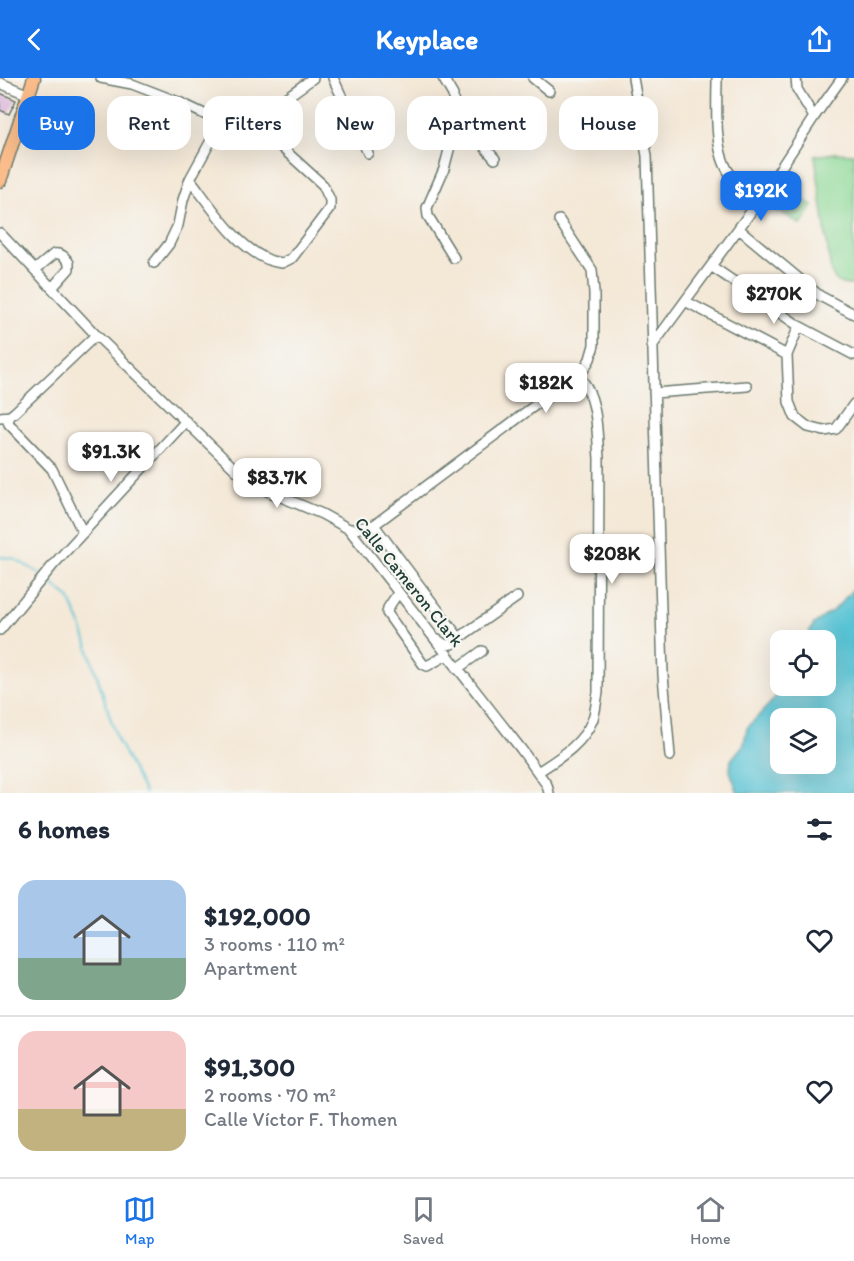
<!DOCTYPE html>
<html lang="en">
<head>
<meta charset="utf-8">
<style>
	:root { --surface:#fff; --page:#f6f6f7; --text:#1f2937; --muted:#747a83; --line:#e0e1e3; --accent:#1a73e8 }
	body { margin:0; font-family:Itim,sans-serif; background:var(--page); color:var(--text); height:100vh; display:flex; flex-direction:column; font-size:22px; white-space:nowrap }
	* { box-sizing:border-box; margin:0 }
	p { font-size:20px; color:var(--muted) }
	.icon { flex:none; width:33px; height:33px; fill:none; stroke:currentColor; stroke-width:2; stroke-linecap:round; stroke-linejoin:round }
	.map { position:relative; height:715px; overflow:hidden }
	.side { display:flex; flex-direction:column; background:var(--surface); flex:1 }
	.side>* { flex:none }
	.banner { position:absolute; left:18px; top:18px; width:819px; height:54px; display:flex; gap:12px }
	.fabs { position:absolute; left:770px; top:552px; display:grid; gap:12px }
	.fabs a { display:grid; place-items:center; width:66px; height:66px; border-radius:12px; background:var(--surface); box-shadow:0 6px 24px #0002; font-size:30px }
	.price { position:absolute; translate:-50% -51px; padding:0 14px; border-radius:12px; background:#fff; color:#222; font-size:20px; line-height:39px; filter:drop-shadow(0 2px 3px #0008) }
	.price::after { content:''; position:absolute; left:50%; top:36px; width:18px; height:14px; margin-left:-9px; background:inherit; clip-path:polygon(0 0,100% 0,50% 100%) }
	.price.selected { background:var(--accent); color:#fff }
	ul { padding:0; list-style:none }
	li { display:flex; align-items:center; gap:18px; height:150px; padding:0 18px }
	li+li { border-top:2px solid var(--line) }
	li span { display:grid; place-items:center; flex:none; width:168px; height:120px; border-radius:18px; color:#555 }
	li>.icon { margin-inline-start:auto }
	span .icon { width:72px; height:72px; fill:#fffc; stroke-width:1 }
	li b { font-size:26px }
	h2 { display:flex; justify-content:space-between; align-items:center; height:72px; padding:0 18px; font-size:26px }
	.pill { padding:0 21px; border-radius:18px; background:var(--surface); box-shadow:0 6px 24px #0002; font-size:21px; line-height:54px }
	.pill.selected { background:var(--accent); color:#fff }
	header { display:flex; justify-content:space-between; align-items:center; height:78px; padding:0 18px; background:var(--accent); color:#fff; font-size:27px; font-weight:700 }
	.tabs { display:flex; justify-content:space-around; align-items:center; height:84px; border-top:2px solid var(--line); background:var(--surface); font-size:16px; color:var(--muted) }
	.tabs a { display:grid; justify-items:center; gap:3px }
	.tabs .selected { color:var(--accent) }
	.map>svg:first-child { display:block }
</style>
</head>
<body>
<header><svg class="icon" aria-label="back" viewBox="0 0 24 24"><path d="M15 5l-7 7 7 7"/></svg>Keyplace<svg class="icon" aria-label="share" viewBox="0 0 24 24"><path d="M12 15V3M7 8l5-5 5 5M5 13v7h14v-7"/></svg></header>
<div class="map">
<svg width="854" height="715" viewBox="0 0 854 715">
	<rect width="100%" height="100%" fill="#f6f6f2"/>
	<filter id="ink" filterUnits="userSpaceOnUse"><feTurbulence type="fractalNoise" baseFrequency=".0167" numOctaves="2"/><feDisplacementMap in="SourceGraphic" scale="12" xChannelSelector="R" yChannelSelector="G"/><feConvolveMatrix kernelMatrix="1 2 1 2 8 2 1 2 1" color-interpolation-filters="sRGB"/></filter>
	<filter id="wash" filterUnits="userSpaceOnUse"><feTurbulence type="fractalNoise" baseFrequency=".008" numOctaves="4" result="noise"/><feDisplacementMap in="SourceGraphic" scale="24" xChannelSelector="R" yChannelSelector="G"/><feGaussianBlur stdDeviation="1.35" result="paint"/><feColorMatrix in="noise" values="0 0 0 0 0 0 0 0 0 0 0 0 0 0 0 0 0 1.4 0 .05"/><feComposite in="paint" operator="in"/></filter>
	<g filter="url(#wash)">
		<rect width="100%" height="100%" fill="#f4e8d7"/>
		<!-- green -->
		<path fill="#8cd895" stroke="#568a64" stroke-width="1.5" d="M835,75L854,76V207C842,207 836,206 831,194L815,78Z
			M778,105L813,128L801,147L766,124Z"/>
		<!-- water -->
		<path fill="#59c3d4" stroke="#3c8084" stroke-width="1.5" fill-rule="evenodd" d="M854,510V715H738L730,693L731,682L744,666L747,650L776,619L777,610L776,596L780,586V608H825V562H805L814,546L836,530ZM780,640H825V686H780Z"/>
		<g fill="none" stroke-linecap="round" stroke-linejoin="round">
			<!-- stream -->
			<path stroke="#59c3d4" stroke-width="2" d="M0,479L13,480L41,496
				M45,500L69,520L81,547L117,661L145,715"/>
		</g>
		<g id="blocks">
			<!-- building -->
			<path fill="#d9afd8" d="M0,15L16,22L9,36L0,32Z"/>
		</g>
	</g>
	<g filter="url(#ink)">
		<use href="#blocks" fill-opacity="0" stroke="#6a796d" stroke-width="1.5"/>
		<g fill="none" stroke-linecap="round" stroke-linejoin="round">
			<!-- minor casing -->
			<g stroke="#6a796d" stroke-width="12">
				<path id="minor" d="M101,0L132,6L181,25L221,44
					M333,0L368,75
					M443,0L453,17L454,53L444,91L427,130L428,138L454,180
					M533,0L549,13
					M633,0L647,78L663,597L670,678
					M717,0C717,28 713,75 731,97C739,107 751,113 761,120
					M796,0L797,11L814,39
					M0,5L29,17
					M453,32L495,81
					M221,44C230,43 240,42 248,39C272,31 293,15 313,0
					M190,101C211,128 236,169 269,182C273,184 278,184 282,185L292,180L330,130V122L323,107L280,68L245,40
					M739,151L820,218L854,236
					M0,155L96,257L238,394L267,413L322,436L349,451L521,671L547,707L549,715
					M154,185L169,166L178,147L183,122L190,101L221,44
					M711,188L799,248L854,277
					M35,192L54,176C62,175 65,179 69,185V191L52,210
					M685,223L787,277
					M799,248L787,277L789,324L795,339L808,349L824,353L836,351L854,326
					M652,268L761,120L814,39L842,0
					M654,315L747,308
					M10,338L8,343L9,346L52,391L83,455
					M0,339L10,338L15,334L96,257
					M374,447L456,556V562L452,566L445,567L438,562
					M349,451H355L374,447L584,291L590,281L594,267V215L592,192L559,142
					M398,515L388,530L387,535L423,586L427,588L447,577
					M0,552L54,486L186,343
					M456,562L517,519
					M457,591L482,573
					M538,694C559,680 582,667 592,643C596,634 596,623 598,615L599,380C597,357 598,329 586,308C584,304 580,300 577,296"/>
			</g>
			<!-- major casing -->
			<g stroke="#6a796d" stroke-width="15">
				<path id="major" d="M0,103L34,0"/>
			</g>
			<!-- minor -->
			<use href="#minor" stroke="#fff" stroke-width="9"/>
			<!-- major -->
			<use href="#major" stroke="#f9bc8a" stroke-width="12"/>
		</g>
	</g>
	<g text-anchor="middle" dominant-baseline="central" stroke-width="4.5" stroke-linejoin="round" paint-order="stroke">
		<!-- street labels -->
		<g font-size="18" fill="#1f3d34" stroke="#f6f6f2">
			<text transform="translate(409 504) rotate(51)">Calle Cameron Clark</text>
		</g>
	</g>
</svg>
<div class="fabs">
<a><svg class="icon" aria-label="locate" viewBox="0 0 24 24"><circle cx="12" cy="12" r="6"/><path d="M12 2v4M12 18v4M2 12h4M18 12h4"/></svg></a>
<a><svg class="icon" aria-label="layers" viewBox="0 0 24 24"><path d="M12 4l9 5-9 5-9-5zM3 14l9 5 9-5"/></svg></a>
</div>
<b class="price selected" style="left:761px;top:144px">$192K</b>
<b class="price" style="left:774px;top:247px">$270K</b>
<b class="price" style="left:546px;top:336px">$182K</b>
<b class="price" style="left:111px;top:405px">$91.3K</b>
<b class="price" style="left:277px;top:431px">$83.7K</b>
<b class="price" style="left:612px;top:507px">$208K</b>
<div class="banner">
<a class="pill selected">Buy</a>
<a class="pill">Rent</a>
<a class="pill">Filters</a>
<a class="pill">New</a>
<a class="pill">Apartment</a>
<a class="pill">House</a>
</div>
</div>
<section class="side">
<h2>6 homes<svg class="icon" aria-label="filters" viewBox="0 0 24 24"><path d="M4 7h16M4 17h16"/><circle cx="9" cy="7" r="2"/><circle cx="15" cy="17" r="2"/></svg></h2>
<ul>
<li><span style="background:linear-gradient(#a9c7e8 65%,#7fa58c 0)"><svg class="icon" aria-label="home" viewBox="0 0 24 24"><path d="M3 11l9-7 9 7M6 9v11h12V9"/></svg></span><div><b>$192,000</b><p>3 rooms · 110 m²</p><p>Apartment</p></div><svg class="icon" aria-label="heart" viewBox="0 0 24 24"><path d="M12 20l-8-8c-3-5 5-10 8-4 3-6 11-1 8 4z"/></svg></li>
<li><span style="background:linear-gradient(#f6c9c9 65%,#c2b280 0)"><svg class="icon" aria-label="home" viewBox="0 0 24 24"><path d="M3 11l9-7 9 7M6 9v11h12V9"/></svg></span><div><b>$91,300</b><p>2 rooms · 70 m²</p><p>Calle Víctor F. Thomen</p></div><svg class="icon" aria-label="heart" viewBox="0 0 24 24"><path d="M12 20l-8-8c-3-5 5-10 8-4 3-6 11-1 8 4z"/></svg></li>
</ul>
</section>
<nav class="tabs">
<a class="selected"><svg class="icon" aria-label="map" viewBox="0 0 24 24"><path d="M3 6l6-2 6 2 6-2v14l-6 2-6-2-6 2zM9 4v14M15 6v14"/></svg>Map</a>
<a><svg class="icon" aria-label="saved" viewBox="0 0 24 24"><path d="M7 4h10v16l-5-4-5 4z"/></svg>Saved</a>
<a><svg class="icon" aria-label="home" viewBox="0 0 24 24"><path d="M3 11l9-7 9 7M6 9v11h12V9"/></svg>Home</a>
</nav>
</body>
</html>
